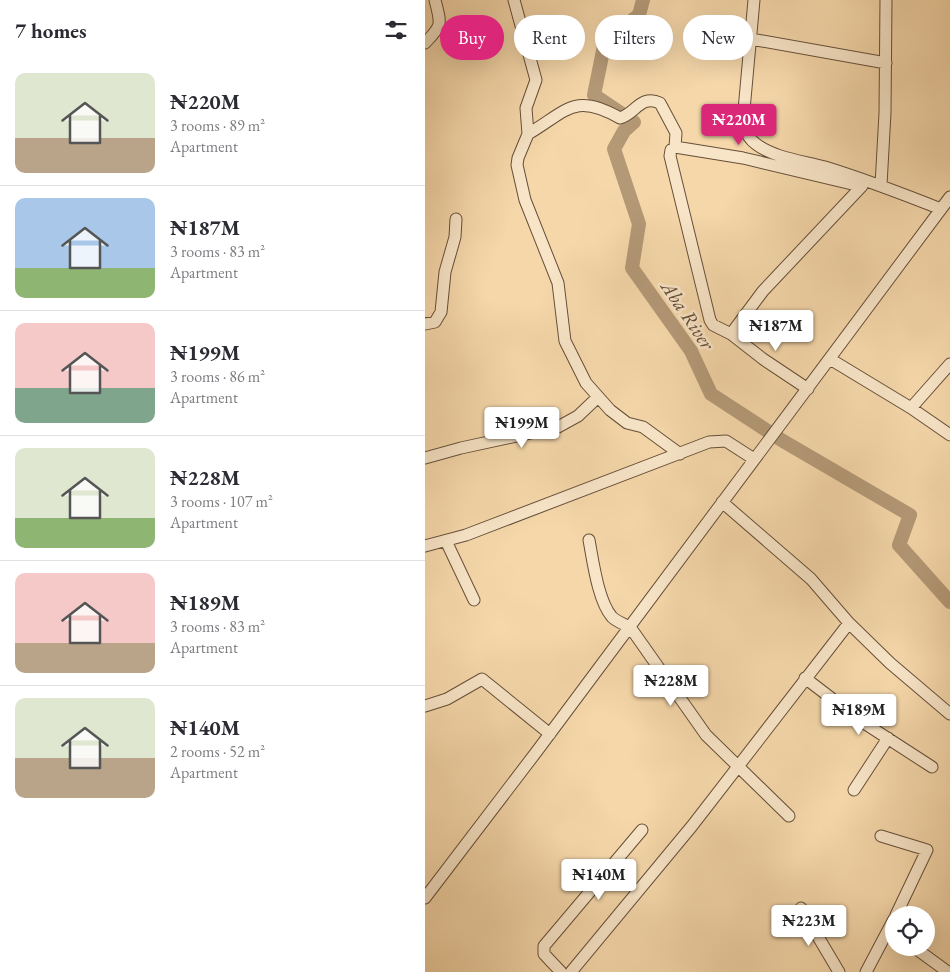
<!DOCTYPE html>
<html lang="en">
<head>
<meta charset="utf-8">
<style>
	:root { --surface:#fff; --page:#f7f7f7; --text:#2b2b33; --muted:#7c7c81; --line:#e1e1e2; --accent:#db2777 }
	body { margin:0; font-family:"EB Garamond",serif; background:var(--page); color:var(--text); height:100vh; display:flex; flex-direction:column; font-size:19px; white-space:nowrap }
	* { box-sizing:border-box; margin:0 }
	p { font-size:16px; color:var(--muted) }
	.icon { flex:none; width:28px; height:28px; fill:none; stroke:currentColor; stroke-width:2; stroke-linecap:round; stroke-linejoin:round }
	.map { position:relative; flex:1; overflow:hidden }
	.details { display:flex; flex-direction:column; background:var(--surface); width:425px }
	.details>* { flex:none }
	.guide { position:absolute; left:15px; top:15px; width:435px; height:45px; display:flex; gap:10px }
	.controls { position:absolute; left:460px; top:906px; display:grid; gap:10px }
	.controls a { display:grid; place-items:center; width:50px; height:50px; border-radius:50%; background:var(--surface); box-shadow:0 5px 20px #0002; font-size:25px }
	.price { position:absolute; translate:-50% -42px; padding:0 11px; border-radius:5px; background:#fff; color:#222; font-size:16px; line-height:32px; filter:drop-shadow(0 1px 2px #0008) }
	.price::after { content:''; position:absolute; left:50%; top:30px; width:15px; height:11px; margin-left:-8px; background:inherit; clip-path:polygon(0 0,100% 0,50% 100%) }
	.price.active { background:var(--accent); color:#fff }
	ul { padding:0; list-style:none }
	li { display:flex; align-items:center; gap:15px; height:125px; padding:0 15px }
	li+li { border-top:1px solid var(--line) }
	li span { display:grid; place-items:center; flex:none; width:140px; height:100px; border-radius:10px; color:#555 }
	li>.icon { margin-inline-start:auto }
	span .icon { width:60px; height:60px; fill:#fffc; stroke-width:1 }
	li b { font-size:21px }
	h2 { display:flex; justify-content:space-between; align-items:center; height:60px; padding:0 15px; font-size:21px }
	.tag { padding:0 18px; border-radius:22px; background:var(--surface); box-shadow:0 5px 20px #0002; font-size:18px; line-height:45px }
	.tag.active { background:var(--accent); color:#fff }
	main { display:flex; flex:1; min-height:0 }
	.map>svg:first-child { display:block }
</style>
</head>
<body>
<main>
<section class="details">
<h2>7 homes<svg class="icon" aria-label="filters" viewBox="0 0 24 24"><path d="M4 7h16M4 17h16"/><circle cx="9" cy="7" r="2"/><circle cx="15" cy="17" r="2"/></svg></h2>
<ul>
<li><span style="background:linear-gradient(#dfe7d0 65%,#b9a48a 0)"><svg class="icon" aria-label="home" viewBox="0 0 24 24"><path d="M3 11l9-7 9 7M6 9v11h12V9"/></svg></span><div><b>₦220M</b><p>3 rooms · 89 m²</p><p>Apartment</p></div></li>
<li><span style="background:linear-gradient(#a9c7e8 70%,#8fb573 0)"><svg class="icon" aria-label="home" viewBox="0 0 24 24"><path d="M3 11l9-7 9 7M6 9v11h12V9"/></svg></span><div><b>₦187M</b><p>3 rooms · 83 m²</p><p>Apartment</p></div></li>
<li><span style="background:linear-gradient(#f6c9c9 65%,#7fa58c 0)"><svg class="icon" aria-label="home" viewBox="0 0 24 24"><path d="M3 11l9-7 9 7M6 9v11h12V9"/></svg></span><div><b>₦199M</b><p>3 rooms · 86 m²</p><p>Apartment</p></div></li>
<li><span style="background:linear-gradient(#dfe7d0 70%,#8fb573 0)"><svg class="icon" aria-label="home" viewBox="0 0 24 24"><path d="M3 11l9-7 9 7M6 9v11h12V9"/></svg></span><div><b>₦228M</b><p>3 rooms · 107 m²</p><p>Apartment</p></div></li>
<li><span style="background:linear-gradient(#f6c9c9 70%,#b9a48a 0)"><svg class="icon" aria-label="home" viewBox="0 0 24 24"><path d="M3 11l9-7 9 7M6 9v11h12V9"/></svg></span><div><b>₦189M</b><p>3 rooms · 83 m²</p><p>Apartment</p></div></li>
<li><span style="background:linear-gradient(#dfe7d0 60%,#b9a48a 0)"><svg class="icon" aria-label="home" viewBox="0 0 24 24"><path d="M3 11l9-7 9 7M6 9v11h12V9"/></svg></span><div><b>₦140M</b><p>2 rooms · 52 m²</p><p>Apartment</p></div></li>
</ul>
</section>
<div class="map">
<svg width="525" height="972" viewBox="0 0 525 972">
	<rect width="100%" height="100%" fill="#f5d7aa"/>
	<filter id="stains"><feTurbulence type="fractalNoise" baseFrequency=".004" numOctaves="4"/><feColorMatrix values="0 0 0 0 .2 0 0 0 0 .09 0 0 0 0 .02 0 0 0 .5 -.17"/></filter>
	<radialGradient id="worn" r=".72"><stop offset=".6" stop-color="#630" stop-opacity="0"/><stop offset="1" stop-color="#630" stop-opacity=".3"/></radialGradient>
	<g fill="none" stroke-linecap="round" stroke-linejoin="round">
		<!-- river -->
		<path stroke="#b49977" stroke-width="14" d="M218,0L214,15L180,41L169,95L209,122L199,131L189,149L214,224L207,268L266,351L286,394L358,441L485,515L474,545L525,602"/>
		<!-- minor casing -->
		<g stroke="#664f39" stroke-width="13">
			<path id="minor" d="M89,0L111,80L101,108L103,134L93,158L92,165L100,200L133,283L140,341L161,383L185,410L202,423L218,427L255,454
				M329,0L319,110C318,124 319,135 331,144C349,158 378,161 400,167C439,179 478,194 516,209
				M326,39L461,63
				M0,43C18,25 16,24 10,0
				M103,134C142,111 149,92 195,118C210,114 216,94 235,103L251,133L250,147L246,150L245,156L285,320L288,325L306,334L338,359L383,389
				M250,147L318,158L427,184
				M456,185L460,113L461,0
				M0,324L10,322L16,312L20,272L30,237L31,219
				M306,334L338,291L437,186
				M405,359L486,408L525,435
				M486,408L525,364
				M0,458L36,448L133,427L153,416L173,397
				M164,540C168,561 173,601 187,617C192,622 199,624 205,627L281,735L364,816
				M21,541L49,600
				M0,546L41,535L284,442L301,441L329,459
				M424,623L465,663L525,714
				M380,678L436,721L507,767
				M0,706L22,699L57,679L125,734
				M429,790L463,738
				M456,836L502,850L471,915
				M0,898L112,751L525,197
				M376,908L414,972
				M490,948L523,972
				M136,972L119,954V946L217,830
				M146,972L267,826L424,623L386,579L297,502
				M441,972L469,919"/>
		</g>
		<!-- minor -->
		<use href="#minor" stroke="#f8e5c8" stroke-width="11"/>
	</g>
	<g text-anchor="middle" dominant-baseline="central" stroke-width="5" stroke-linejoin="round" paint-order="stroke">
		<!-- water labels -->
		<g font-size="20" font-style="italic" fill="#634c36" stroke="#f8e5c8">
			<text transform="translate(263 315) rotate(56)">Aba River</text>
		</g>
	</g>
	<rect width="100%" height="100%" filter="url(#stains)"/>
	<rect width="100%" height="100%" fill="url(#worn)"/>
</svg>
<div class="controls">
<a><svg class="icon" aria-label="locate" viewBox="0 0 24 24"><circle cx="12" cy="12" r="6"/><path d="M12 2v4M12 18v4M2 12h4M18 12h4"/></svg></a>
</div>
<b class="price active" style="left:314px;top:146px">₦220M</b>
<b class="price" style="left:351px;top:352px">₦187M</b>
<b class="price" style="left:97px;top:449px">₦199M</b>
<b class="price" style="left:246px;top:707px">₦228M</b>
<b class="price" style="left:434px;top:736px">₦189M</b>
<b class="price" style="left:174px;top:901px">₦140M</b>
<b class="price" style="left:384px;top:947px">₦223M</b>
<div class="guide">
<a class="tag active">Buy</a>
<a class="tag">Rent</a>
<a class="tag">Filters</a>
<a class="tag">New</a>
</div>
</div>
</main>
</body>
</html>
